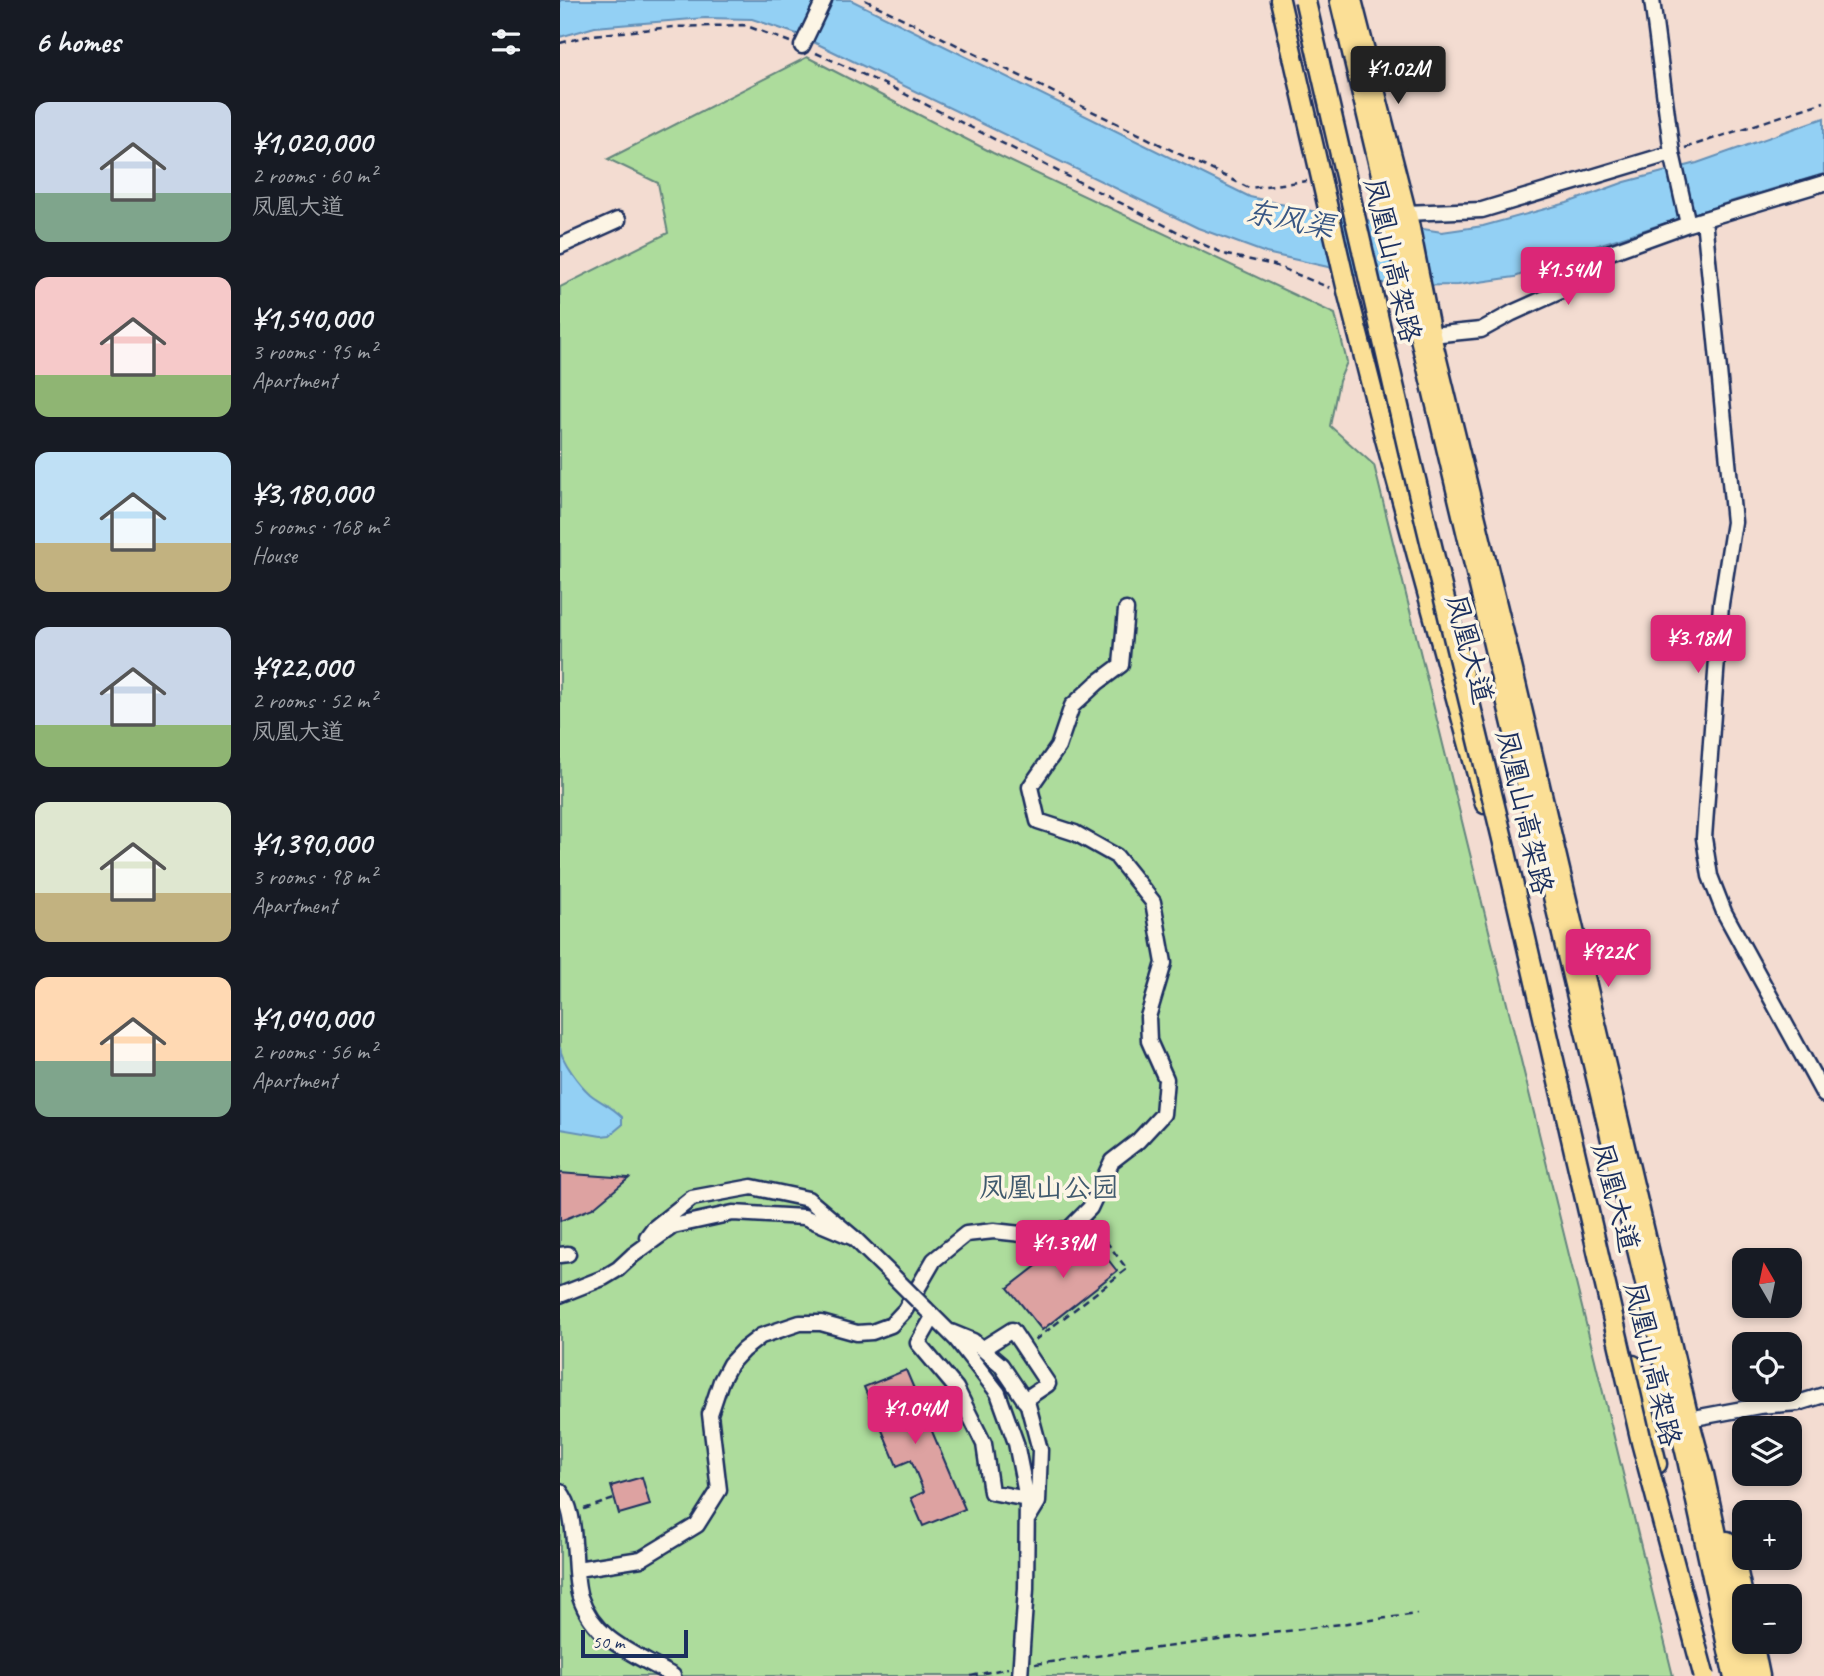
<!DOCTYPE html>
<html lang="en">
<head>
<meta charset="utf-8">
<style>
	:root { --surface:#171b24; --page:#20242c; --text:#f1f3f6; --muted:#9ea1a6; --accent:#db2777 }
	body { margin:0; font-family:Caveat,"LXGW WenKai TC",sans-serif; background:var(--page); color:var(--text); height:100vh; display:flex; flex-direction:column; font-size:26px; white-space:nowrap }
	* { box-sizing:border-box; margin:0 }
	p { font-size:23px; color:var(--muted) }
	.icon { flex:none; width:38px; height:38px; fill:none; stroke:currentColor; stroke-width:2; stroke-linecap:round; stroke-linejoin:round }
	.map { position:relative; flex:1; overflow:hidden }
	.sheet { display:flex; flex-direction:column; background:var(--surface); width:560px }
	.sheet>* { flex:none }
	.needle { width:46px; rotate:351deg }
	.controls { position:absolute; left:1172px; top:1248px; display:grid; gap:14px }
	.controls a { display:grid; place-items:center; width:70px; height:70px; border-radius:14px; background:var(--surface); box-shadow:0 4px 10px #0003; font-size:35px }
	.scale { position:absolute; left:21px; bottom:18px; width:107px; box-sizing:border-box; padding-left:7px; border:4px solid #1b2f5e; border-top:0; font-size:19px; line-height:24px; white-space:nowrap; color:#1b2f5e; -webkit-text-stroke:5px #fcf5e5; paint-order:stroke }
	.price { position:absolute; translate:-50% -60px; padding:0 16px; border-radius:7px; background:var(--accent); color:#fff; font-size:23px; line-height:46px; filter:drop-shadow(0 2px 4px #0008) }
	.price::after { content:''; position:absolute; left:50%; top:42px; width:21px; height:16px; margin-left:-10px; background:inherit; clip-path:polygon(0 0,100% 0,50% 100%) }
	.price.active { background:#222; color:#fff }
	ul { padding:0; list-style:none }
	li { display:flex; align-items:center; gap:21px; height:175px; padding:0 35px }
	li span { display:grid; place-items:center; flex:none; width:196px; height:140px; border-radius:14px; color:#555 }
	li>.icon { margin-inline-start:auto }
	span .icon { width:84px; height:84px; fill:#fffc; stroke-width:1 }
	li b { font-size:30px }
	h2 { display:flex; justify-content:space-between; align-items:center; height:84px; padding:0 35px; font-size:30px }
	main { display:flex; flex:1; min-height:0 }
	.map>svg:first-child { display:block }
</style>
</head>
<body>
<main>
<section class="sheet">
<h2>6 homes<svg class="icon" aria-label="filters" viewBox="0 0 24 24"><path d="M4 7h16M4 17h16"/><circle cx="9" cy="7" r="2"/><circle cx="15" cy="17" r="2"/></svg></h2>
<ul>
<li><span style="background:linear-gradient(#c9d6e8 65%,#7fa58c 0)"><svg class="icon" aria-label="home" viewBox="0 0 24 24"><path d="M3 11l9-7 9 7M6 9v11h12V9"/></svg></span><div><b>¥1,020,000</b><p>2 rooms · 60 m²</p><p>凤凰大道</p></div></li>
<li><span style="background:linear-gradient(#f6c9c9 70%,#8fb573 0)"><svg class="icon" aria-label="home" viewBox="0 0 24 24"><path d="M3 11l9-7 9 7M6 9v11h12V9"/></svg></span><div><b>¥1,540,000</b><p>3 rooms · 95 m²</p><p>Apartment</p></div></li>
<li><span style="background:linear-gradient(#bfe0f5 65%,#c2b280 0)"><svg class="icon" aria-label="home" viewBox="0 0 24 24"><path d="M3 11l9-7 9 7M6 9v11h12V9"/></svg></span><div><b>¥3,180,000</b><p>5 rooms · 168 m²</p><p>House</p></div></li>
<li><span style="background:linear-gradient(#c9d6e8 70%,#8fb573 0)"><svg class="icon" aria-label="home" viewBox="0 0 24 24"><path d="M3 11l9-7 9 7M6 9v11h12V9"/></svg></span><div><b>¥922,000</b><p>2 rooms · 52 m²</p><p>凤凰大道</p></div></li>
<li><span style="background:linear-gradient(#dfe7d0 65%,#c2b280 0)"><svg class="icon" aria-label="home" viewBox="0 0 24 24"><path d="M3 11l9-7 9 7M6 9v11h12V9"/></svg></span><div><b>¥1,390,000</b><p>3 rooms · 98 m²</p><p>Apartment</p></div></li>
<li><span style="background:linear-gradient(#ffd9b3 60%,#7fa58c 0)"><svg class="icon" aria-label="home" viewBox="0 0 24 24"><path d="M3 11l9-7 9 7M6 9v11h12V9"/></svg></span><div><b>¥1,040,000</b><p>2 rooms · 56 m²</p><p>Apartment</p></div></li>
</ul>
</section>
<div class="map">
<svg width="1264" height="1676" viewBox="0 0 1264 1676">
	<rect width="100%" height="100%" fill="#f3dcd1"/>
	<filter id="ink" filterUnits="userSpaceOnUse"><feTurbulence type="fractalNoise" baseFrequency=".0143" numOctaves="2"/><feDisplacementMap in="SourceGraphic" scale="14" xChannelSelector="R" yChannelSelector="G"/><feConvolveMatrix kernelMatrix="1 2 1 2 8 2 1 2 1" color-interpolation-filters="sRGB"/></filter>
	<g filter="url(#ink)">
		<!-- green -->
		<path fill="#addc9c" stroke="#64867d" stroke-width="2" d="M247,57L433,153L775,314L787,362L779,381L770,426L814,465L1113,1676H0V287L108,233L98,183L48,159Z"/>
		<!-- water -->
		<path fill="#93d0f4" stroke="#6390b8" stroke-width="2" d="M0,0H291L690,197L756,212L882,232L923,226L1007,203L1065,182L1137,163L1264,118V174L1179,199L1026,249L955,277L898,285L833,286L768,267L706,253L638,228L237,34L192,19L145,18L35,27L0,37Z
			M0,1047C1,1061 20,1085 30,1094C41,1103 52,1106 62,1117V1125L50,1135L41,1136L0,1129Z"/>
		<!-- building -->
		<path fill="#dda2a1" stroke="#1b2f5e" stroke-width="2" d="M0,1173L12,1174L69,1178L33,1208L0,1221Z
			M524,1229L557,1271L482,1330L448,1288Z
			M346,1370L405,1509L363,1526L351,1498L364,1492L351,1460L337,1466L304,1387Z
			M82,1477L90,1505L59,1514L51,1486Z"/>
		<g fill="none" stroke-linecap="round" stroke-linejoin="round">
			<!-- minor casing -->
			<g stroke="#1b2f5e" stroke-width="19">
				<path id="minor" d="M1092,0L1112,153L1128,224
					M242,46L264,0
					M845,213L922,210L1112,153
					M1144,219L1174,522L1161,604L1144,838L1150,876L1164,912L1264,1095
					M0,246L58,220
					M871,335L921,330L952,313L1001,291L1034,258L1128,224L1264,183
					M87,1237L93,1229L132,1198L192,1187L248,1199L294,1238L334,1277
					M0,1255L8,1254
					M0,1295L43,1278L58,1269L73,1255L113,1226L173,1213L244,1217L294,1238
					M366,1309L396,1339L438,1393L456,1443L467,1499L466,1589L460,1676
					M373,1317L358,1343L396,1388L424,1444L431,1492L467,1499
					M391,1332L413,1341L441,1365L468,1405L480,1450L478,1502L467,1520
					M422,1349L452,1330L488,1384L464,1400
					M1129,1419L1199,1406L1238,1403L1264,1395
					M0,1491C11,1505 13,1525 14,1543C16,1559 15,1582 20,1597C35,1642 76,1654 113,1676
					M17,1569L81,1559L137,1525L159,1490L150,1414L161,1381L170,1364L183,1350L201,1336L240,1323H261L297,1333L312,1332L331,1325L345,1310L374,1260L406,1234L434,1231L479,1236L510,1228L530,1208L552,1161L578,1141L603,1114L606,1079L589,1041L588,1017L604,963L593,902L556,856L515,833L478,821L470,787L498,747L512,706L537,683L561,665L566,610"/>
			</g>
			<!-- major casing -->
			<g stroke="#1b2f5e" stroke-width="23">
				<path id="major" d="M720,0L788,295L825,439L925,804
					M792,0L849,223L871,335L951,662L1129,1419L1144,1474L1187,1676
					M1073,1365L1097,1464
					M1167,1541L1177,1568L1185,1605
					M1193,1642L1200,1676"/>
			</g>
			<!-- highway casing -->
			<g stroke="#1b2f5e" stroke-width="24">
				<path id="highway" d="M780,0L1127,1457L1174,1676"/>
			</g>
			<!-- path -->
			<path stroke="#1b2f5e" stroke-width="2.5" stroke-dasharray="7 5" stroke-linecap="butt" d="M305,0L689,188L747,181
				M0,43L32,35L113,27L184,25L230,42
				M256,53L337,90L640,243L667,255L714,265L770,288
				M1125,148L1264,102
				M475,1340L567,1269L536,1228
				M24,1509L54,1499
				M475,1664L857,1614
				M411,1676L448,1668"/>
			<!-- minor -->
			<use href="#minor" stroke="#fcf5e5" stroke-width="14"/>
			<!-- major -->
			<use href="#major" stroke="#fbdf96" stroke-width="18"/>
			<!-- highway -->
			<use href="#highway" stroke="#fbdf96" stroke-width="19"/>
			<!-- minor-bridge casing -->
			<g stroke="#1b2f5e" stroke-width="19" stroke-linecap="butt">
				<path id="minor-bridge" d="M334,1277L366,1309"/>
			</g>
			<!-- highway-bridge casing -->
			<g stroke="#1b2f5e" stroke-width="24" stroke-linecap="butt">
				<path id="highway-bridge" d="M745,0L851,461L943,841L1082,1444L1144,1676"/>
			</g>
			<!-- minor-bridge -->
			<use href="#minor-bridge" stroke="#fcf5e5" stroke-width="14"/>
			<!-- highway-bridge -->
			<use href="#highway-bridge" stroke="#fbdf96" stroke-width="19"/>
		</g>
	</g>
	<g text-anchor="middle" dominant-baseline="central" stroke-width="7" stroke-linejoin="round" paint-order="stroke">
		<!-- street labels -->
		<g font-size="28" fill="#1b2f5e" stroke="#fcf5e5">
			<text transform="translate(833 260) rotate(77)">凤凰山高架路</text>
			<text transform="translate(910 649) rotate(75)">凤凰大道</text>
			<text transform="translate(965 812) rotate(77)">凤凰山高架路</text>
			<text transform="translate(1056 1197) rotate(75)">凤凰大道</text>
			<text transform="translate(1093 1364) rotate(77)">凤凰山高架路</text>
		</g>
		<!-- park labels -->
		<g font-size="28" fill="#405a6e" stroke="#fcf5e5">
			<text x="489" y="1187">凤凰山公园</text>
		</g>
		<!-- water labels -->
		<g font-size="30" font-style="italic" fill="#395784" stroke="#fcf5e5">
			<text transform="translate(730 219) rotate(11)">东风渠</text>
		</g>
	</g>
</svg>
<div class="controls">
<a><svg class="needle" viewBox="-14 -14 28 28"><path d="M0-13l5 13h-10z" fill="#e53935"/><path d="M0 13l5-13h-10z" fill="#9ea1a6"/></svg></a>
<a><svg class="icon" aria-label="locate" viewBox="0 0 24 24"><circle cx="12" cy="12" r="6"/><path d="M12 2v4M12 18v4M2 12h4M18 12h4"/></svg></a>
<a><svg class="icon" aria-label="layers" viewBox="0 0 24 24"><path d="M12 4l9 5-9 5-9-5zM3 14l9 5 9-5"/></svg></a>
<a>+</a>
<a>−</a>
</div>
<div class="scale">50 m</div>
<b class="price active" style="left:838px;top:106px">¥1.02M</b>
<b class="price" style="left:1008px;top:307px">¥1.54M</b>
<b class="price" style="left:1138px;top:675px">¥3.18M</b>
<b class="price" style="left:1048px;top:989px">¥922K</b>
<b class="price" style="left:503px;top:1280px">¥1.39M</b>
<b class="price" style="left:355px;top:1446px">¥1.04M</b>
</div>
</main>
</body>
</html>
